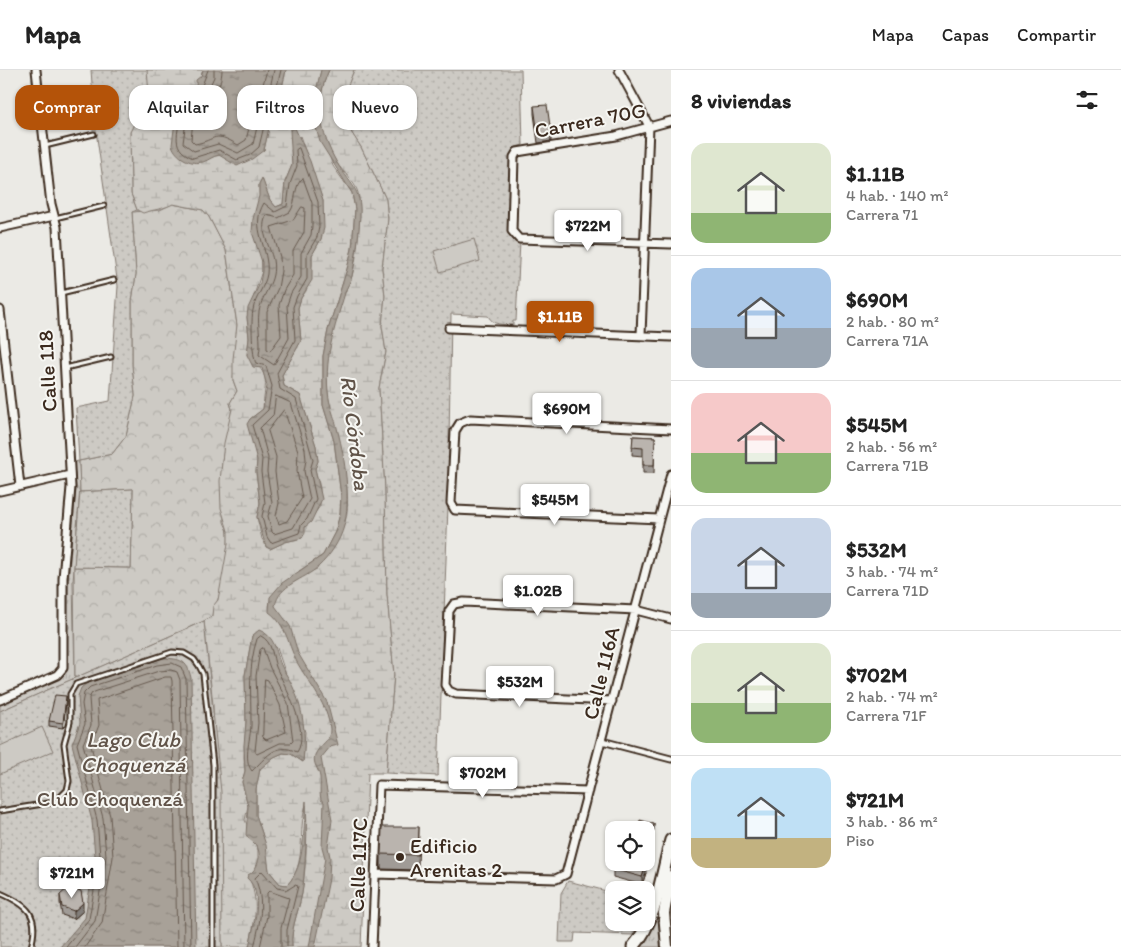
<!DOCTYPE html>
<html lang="es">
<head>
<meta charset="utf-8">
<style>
	:root { --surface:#fff; --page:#f2f2f2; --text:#222; --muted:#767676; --line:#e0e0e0; --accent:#b45309 }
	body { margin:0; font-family:Itim,sans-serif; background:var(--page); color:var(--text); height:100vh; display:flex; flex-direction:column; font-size:19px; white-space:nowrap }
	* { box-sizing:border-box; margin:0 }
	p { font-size:16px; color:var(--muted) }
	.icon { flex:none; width:28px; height:28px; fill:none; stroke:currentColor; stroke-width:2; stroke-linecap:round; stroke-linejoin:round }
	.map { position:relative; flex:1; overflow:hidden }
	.details { display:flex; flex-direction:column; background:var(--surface); width:450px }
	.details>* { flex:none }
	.banner { position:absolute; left:15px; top:15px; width:475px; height:45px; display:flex; gap:10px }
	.tools { position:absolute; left:605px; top:751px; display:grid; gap:10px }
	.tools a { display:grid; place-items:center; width:50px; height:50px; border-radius:10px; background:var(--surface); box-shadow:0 1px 4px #0004; font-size:25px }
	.price { position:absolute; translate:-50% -42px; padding:0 11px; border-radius:5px; background:#fff; color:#222; font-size:16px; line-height:32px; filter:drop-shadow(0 1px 2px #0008) }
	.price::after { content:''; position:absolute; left:50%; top:30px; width:15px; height:11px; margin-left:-8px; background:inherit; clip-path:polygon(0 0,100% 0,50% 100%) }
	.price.selected { background:var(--accent); color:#fff }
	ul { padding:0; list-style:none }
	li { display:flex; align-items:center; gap:15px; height:125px; padding:0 20px }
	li+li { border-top:1px solid var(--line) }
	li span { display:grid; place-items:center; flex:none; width:140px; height:100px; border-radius:15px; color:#555 }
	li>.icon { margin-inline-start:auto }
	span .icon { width:60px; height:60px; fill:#fffc; stroke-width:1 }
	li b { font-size:21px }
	h2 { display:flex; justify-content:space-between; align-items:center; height:60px; padding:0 20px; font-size:21px }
	.chip { padding:0 18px; border-radius:15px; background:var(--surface); box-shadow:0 1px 4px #0004; font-size:18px; line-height:45px }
	.chip.selected { background:var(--accent); color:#fff }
	header { display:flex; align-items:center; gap:30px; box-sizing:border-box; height:70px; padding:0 25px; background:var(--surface); border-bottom:1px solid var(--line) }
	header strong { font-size:24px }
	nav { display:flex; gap:28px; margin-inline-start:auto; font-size:18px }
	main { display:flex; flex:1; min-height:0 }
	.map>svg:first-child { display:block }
</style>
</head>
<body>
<header>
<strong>Mapa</strong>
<nav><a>Mapa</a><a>Capas</a><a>Compartir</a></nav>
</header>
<main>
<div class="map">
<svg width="671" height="877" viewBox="0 0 671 877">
	<defs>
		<pattern id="grass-tufts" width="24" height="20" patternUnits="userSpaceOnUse" patternTransform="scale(1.25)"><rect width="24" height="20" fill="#cdcac4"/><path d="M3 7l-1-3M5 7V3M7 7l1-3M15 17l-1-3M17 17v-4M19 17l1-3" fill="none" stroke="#b1aea8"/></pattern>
		<pattern id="forest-crowns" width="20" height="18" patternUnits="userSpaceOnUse" patternTransform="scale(1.25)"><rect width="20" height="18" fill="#cdcac4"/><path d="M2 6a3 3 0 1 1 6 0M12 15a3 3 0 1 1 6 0" fill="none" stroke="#b1aea8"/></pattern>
		<pattern id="wetland-marsh" width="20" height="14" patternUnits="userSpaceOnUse" patternTransform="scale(1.25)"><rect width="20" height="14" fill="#cdcac4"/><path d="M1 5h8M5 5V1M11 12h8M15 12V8" fill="none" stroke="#b1aea8"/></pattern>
		<pattern id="park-dots" width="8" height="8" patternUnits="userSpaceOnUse" patternTransform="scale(1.25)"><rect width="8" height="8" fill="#cdcac4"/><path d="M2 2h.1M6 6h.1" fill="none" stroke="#b1aea8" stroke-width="1.8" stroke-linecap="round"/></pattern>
		<pattern id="water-ripples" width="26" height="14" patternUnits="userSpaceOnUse" patternTransform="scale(1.25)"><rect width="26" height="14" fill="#a8a198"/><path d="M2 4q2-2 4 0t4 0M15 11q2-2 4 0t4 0" fill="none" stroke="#8a837b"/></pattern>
	</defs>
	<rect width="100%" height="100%" fill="#ebeae5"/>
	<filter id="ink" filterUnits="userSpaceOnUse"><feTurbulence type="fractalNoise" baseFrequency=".02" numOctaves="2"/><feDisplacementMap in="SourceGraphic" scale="10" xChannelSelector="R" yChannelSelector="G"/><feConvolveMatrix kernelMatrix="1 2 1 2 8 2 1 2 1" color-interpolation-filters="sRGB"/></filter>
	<g filter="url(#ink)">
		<!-- grass -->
		<path fill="url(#grass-tufts)" stroke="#847a71" d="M79,391L80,418L73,512L75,608L0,641V635L62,607L67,601L68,513L76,419L74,392Z
			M666,805L671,877H642C657,858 660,829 666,805Z"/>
		<!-- forest -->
		<path fill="url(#forest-crowns)" stroke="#847a71" d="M172,134L203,140L209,147L226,180L237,255L233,310L237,321L230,333L232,339L222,390L224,452C225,455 228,459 228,463C230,473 222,518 218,529C215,536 213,538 212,546L204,551L75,608L74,497L131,498L133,419L80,422L79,391L112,384L126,366L135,326L132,295V231L136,204L132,142L160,140Z"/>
		<!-- wetland -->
		<path fill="url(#wetland-marsh)" stroke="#847a71" fill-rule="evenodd" d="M147,0H203L196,21L187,31L176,29L173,37L176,43L175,59L208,89L215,86L264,80L272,43L278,35L286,0H321L313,40L333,96L352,123L355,139L352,179L347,199L328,260L323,286V335L334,371L341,426L340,444L335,462L323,485L299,501H312L317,499C325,485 337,471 343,457C357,428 335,362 329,330C326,314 326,291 329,274C332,260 340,234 346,220C347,215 351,211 352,206C358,184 360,151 359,128C358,115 347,106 339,96C319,67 314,32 329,0H354L344,26L343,40L346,54L361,77L386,129L388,149L382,198L385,226L382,256L386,282L379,318L385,419L387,524L394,605L386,703H368L361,877H292C290,856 301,837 303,817C306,790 308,763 306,735C297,760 308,794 287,815L280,814L269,801L262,763L256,745V719L260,699L274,687L283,683L291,684L303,692L305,662L277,578L259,561L252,566L245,605L246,652L244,687L245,701L242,712L248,736L245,750L258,780V793L254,802L248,805C260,832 255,849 249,877H222L213,635L204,551L212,546L213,536L218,530L228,474V461L221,438L220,411L224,373L232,339L230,333L237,321L233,310V289L237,255L226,180L209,147L203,140L173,134C161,140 155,139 143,143L137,140L131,124L130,62L138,44ZM300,66L323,131L321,169L312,185V195L306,221L301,228L298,238L301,271L282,305L284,316L300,325L316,376L318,391L315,399L320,418V436L305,457L302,468L285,472L270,479L262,469L257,447L260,433L256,402L257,390L250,349L263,339C265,309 272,307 247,285L249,268L247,247L262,201L259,114L262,109L270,130L276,137L283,134L285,112L292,95L291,80Z"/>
		<!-- park -->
		<path fill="url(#park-dots)" stroke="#847a71" d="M91,0H147L149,24L130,62L131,124L137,140L132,142L136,204L132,231V295L135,326L126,366L112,384L79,391L76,338L110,331L118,216L95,54Z
			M354,0H521L523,75L516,77L513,84L509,160L512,168L520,172L516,251H513V255C502,254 494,256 488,246L451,244L448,436L438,706L386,703L394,605L387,524L385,419L379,318L386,282L382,256L385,226L382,198L388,149L386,129L361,77L346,54L343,40L344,26Z
			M133,419L131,498L74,497L80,422Z
			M204,551L221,722L222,877H0V641Z
			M568,811L614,823V852L638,853L633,865L575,863L574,872H559L561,823Z"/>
		<!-- pitch -->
		<path fill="#cdcac4" stroke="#847a71" d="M474,169L480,191L440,202L434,181Z
			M42,657L53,681L0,704V676Z"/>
		<!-- water -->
		<path fill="url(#water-ripples)" stroke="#7c7167" d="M203,0H286L278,35L272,44L264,80L252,89L237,96L219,85C213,86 209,90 203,92C190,95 176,87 172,75L176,43L171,32L173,29L187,31C195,27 197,18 196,10L201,6Z
			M321,0H329C314,32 320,63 337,93C349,113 362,119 360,146C359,166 356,186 352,206C351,212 346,217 345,223C334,259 323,291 329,329C331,340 336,351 338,362C345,388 351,431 344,456C340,471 330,486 318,497C304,510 279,514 275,536L290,556L298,583L327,632L338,675L330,677L321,688L332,750L328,777L330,787L329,809L315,877H309L325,788L322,777L324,732L321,730C319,722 321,715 320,707C319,699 312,694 315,685C319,675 331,671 330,659C328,635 310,615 298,594C288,576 287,555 269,542L270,527L282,513L323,485L335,462L340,444L341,426L334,371L323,335V286L328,260L347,199L352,179L355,139L352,123L320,72L314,51V29Z
			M295,58L310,91L323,131L324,158L321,169L312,185V210L301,228L298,238L301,271L282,305L284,316L300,325L316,376L318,391L315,399L322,429L311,452L305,457V463L302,468L285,472L270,479L266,477L257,447L260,433L256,402L257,390L247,354L250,349L263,339L267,316L262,298L253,297L247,285L249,268L247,247L248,238L260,213L262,201V192L252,162L253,149L259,126V114L262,108L270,130L276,137L283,134L285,112L292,95L290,60Z
			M259,560C276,567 275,580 281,595C284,602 289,608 292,615C304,640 306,665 303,692L291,684L283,683L274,687L260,699L256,719V745L266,775L269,801L280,814L287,815C306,796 303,757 306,731C307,760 306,788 303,816C301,837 290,856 292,877H249C253,857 265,824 247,808L248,805C258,800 264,782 254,773C251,770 249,769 246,765L248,736L242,712L245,701L244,675L246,652L245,605L252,566Z
			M163,588C181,589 187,590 191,608L196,877H60L85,848L95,786L92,751L72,674L80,653L78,626L81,618L87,613Z"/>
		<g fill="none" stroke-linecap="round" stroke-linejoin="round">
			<!-- shore -->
			<path stroke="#675a4f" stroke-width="1" d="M208,0L196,31L191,35L180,37C182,59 166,77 193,88L219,80L237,90L250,85L259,77L267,43L273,33L281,0
				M214,0V7L202,33L187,44L183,73L194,81L218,74L238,83L253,74L261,40L267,31L274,0
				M222,0C222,18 208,40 193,50L191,70L195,74C217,70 213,60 238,75L246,70L254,38L259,29L267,0
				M299,78L318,132L319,157L317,167L307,184V209L297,226L293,237L295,270L277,303L280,319L296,329L313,390L310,400L316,429L307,449L301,455L299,463L271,473L267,467L262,446L265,433L261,402L262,389L252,355L268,340L272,316L266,296L256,293C252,287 251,249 253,240C255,227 265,217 267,204C270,178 249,158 264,133L275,142L287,136L290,114L297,96L296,80Z
				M303,108L312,133V156L311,165L301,183V207L291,223L287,235L289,268L274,295L259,285C262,270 257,256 259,242C262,222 277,213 273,190C270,176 258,158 267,145L278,148L290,142C297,132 293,115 303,108Z
				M302,137L305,138L304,162L293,181V205L284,220L279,235L281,266L270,281L267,279V242L278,218L281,201L280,187L271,157L293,150Z
				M276,326L291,333L305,379L306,390L304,401L310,429L293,458L274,464L272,462L268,446L272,433L267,402L268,388L260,358L273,345Z
				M284,340L298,381L297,401L302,428L287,451L279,454L276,446L279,433L275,402L276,387L268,361Z
				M261,566C273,572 272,586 276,597C284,615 311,662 297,682C275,671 265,689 252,701C242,689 252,666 251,651C251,623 248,596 257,569Z
				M263,578L270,598L288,633L293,671L291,673H280L257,684L255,681L258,653L256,606L260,580Z
				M265,609L268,610L280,635L286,662L266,670L263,667Z
				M66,877L89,849L100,786L97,750L77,674L85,654L82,634L84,623L90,617L157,595L172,593L181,597L186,609L191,877
				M75,877L95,851L106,786L103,748L83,674L91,655L89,628L92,623L97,621L159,601L171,600L177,602L180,610L184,877
				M85,877L102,853L113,787L110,746L91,676L99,655L97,630L165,607H171L172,611L177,877
				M254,877C260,853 265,832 255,808L262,801L277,818L287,820L295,815L298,816L287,860V877
				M260,877L267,846V823L269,821L289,828L281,858V877"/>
			<!-- service casing -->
			<g stroke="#3b2a1e" stroke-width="7">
				<path id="service" d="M45,76L94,64
					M55,148L104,136
					M61,223L114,210
					M65,298L111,287
					M0,741L55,732L67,720L69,711L64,674L70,652V624L76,614L172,582L184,583L194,589L199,596L203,604L213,695V877
					M0,823C28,835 40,845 31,877"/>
			</g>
			<!-- pedestrian casing -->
			<g stroke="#3b2a1e" stroke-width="9">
				<path id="pedestrian" d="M602,671L671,689"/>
			</g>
			<!-- minor casing -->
			<g stroke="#3b2a1e" stroke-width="11">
				<path id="minor" d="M619,0L649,56L641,265
					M671,51L616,66L517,82L514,87L512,161L519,169L671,174
					M0,158L54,146
					M0,240L20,416
					M449,258L671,267
					M0,421L70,405
					M659,449L455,440L451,433L455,361L460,353L470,349L671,359
					M0,630L57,605L63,598V508L71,417L57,157L51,134L36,0
					M612,631L456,624L449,621L445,615L449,541L454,534L464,532L636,540L671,549
					M375,804L556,809L566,804L671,404
					M372,877L379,715L588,721"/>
			</g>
			<!-- primary casing -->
			<g stroke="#3b2a1e" stroke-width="14">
				<path id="primary" d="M667,877L664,843L671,806"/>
			</g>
			<!-- trunk casing -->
			<g stroke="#3b2a1e" stroke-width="15">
				<path id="trunk" d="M633,877C656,852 662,803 671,770"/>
			</g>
			<!-- service -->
			<use href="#service" stroke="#f6f6f2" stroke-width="3"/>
			<!-- pedestrian -->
			<use href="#pedestrian" stroke="#f6f6f2" stroke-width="5"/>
			<!-- minor -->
			<use href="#minor" stroke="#f6f6f2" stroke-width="7"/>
			<!-- primary -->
			<use href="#primary" stroke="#f6f6f2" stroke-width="10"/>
			<!-- trunk -->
			<use href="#trunk" stroke="#f6f6f2" stroke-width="11"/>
		</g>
		<!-- wall -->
		<path fill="#a09b96" stroke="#3b2a1e" d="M534,36L551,63V71L538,73L534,44Z
			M633,366L655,367L654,403H643V386L632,385Z
			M66,632L63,658L49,656V651Z
			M419,757L418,800L381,799V784Z
			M654,759L652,769L646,768V760Z
			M613,799L646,803L642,815L613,807Z
			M60,825L83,841L74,849L62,845L60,833Z"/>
		<!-- shaded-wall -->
		<path fill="#827e7a" stroke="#3b2a1e" d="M66,626V632L63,658V653Z
			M654,754V759L652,769V764Z
			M646,795V803L642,815V807Z
			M83,833V841L74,849V841Z"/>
		<!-- building -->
		<path fill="#bab4ae" stroke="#3b2a1e" d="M547,35L551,63L538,65L534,36Z
			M633,366L655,367L654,395H643V378L632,377Z
			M55,625L66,626L63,653L49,651Z
			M640,750L654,754L652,764L646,763V760H638Z
			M382,757H419L418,785L381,784Z
			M615,792H636L646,795L642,807L613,799Z
			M69,817L81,821L83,833L74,841L62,837L60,825Z"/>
	</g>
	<!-- markers -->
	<circle fill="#3b2a1e" stroke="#f6f6f2" stroke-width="2" cx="400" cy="787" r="5"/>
	<g text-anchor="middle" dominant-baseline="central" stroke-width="4" stroke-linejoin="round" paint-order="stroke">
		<!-- street labels -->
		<g font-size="21" fill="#3b2a1e" stroke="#f6f6f2">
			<text transform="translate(590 50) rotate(-11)">Carrera 70G</text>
			<text transform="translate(47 301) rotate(-93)">Calle 118</text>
			<text transform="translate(601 603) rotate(-76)">Calle 116A</text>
			<text transform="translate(358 795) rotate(-88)">Calle 117C</text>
		</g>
		<!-- park labels -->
		<g font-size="21" fill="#605248" stroke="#f6f6f2">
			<text x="110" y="728">Club Choquenzá</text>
		</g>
		<!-- poi labels -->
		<g font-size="21" fill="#3b2a1e" stroke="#f6f6f2" text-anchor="start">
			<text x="410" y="775">Edificio<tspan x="410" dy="24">Arenitas 2</tspan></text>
		</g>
		<!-- water labels -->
		<g font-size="22" font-style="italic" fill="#615449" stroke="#f6f6f2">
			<text transform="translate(355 363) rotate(83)">Río Córdoba</text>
			<text x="133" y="669">Lago Club<tspan x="133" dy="25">Choquenzá</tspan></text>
		</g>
	</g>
</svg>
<div class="tools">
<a><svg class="icon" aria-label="locate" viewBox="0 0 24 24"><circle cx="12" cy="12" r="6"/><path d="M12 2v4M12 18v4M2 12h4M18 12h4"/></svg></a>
<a><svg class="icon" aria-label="layers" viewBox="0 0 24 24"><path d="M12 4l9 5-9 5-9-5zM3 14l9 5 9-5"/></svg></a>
</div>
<b class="price" style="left:588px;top:182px">$722M</b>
<b class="price selected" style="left:560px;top:273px">$1.11B</b>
<b class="price" style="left:567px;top:365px">$690M</b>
<b class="price" style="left:555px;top:456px">$545M</b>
<b class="price" style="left:538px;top:547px">$1.02B</b>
<b class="price" style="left:520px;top:638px">$532M</b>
<b class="price" style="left:483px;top:729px">$702M</b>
<b class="price" style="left:72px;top:829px">$721M</b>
<div class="banner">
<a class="chip selected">Comprar</a>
<a class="chip">Alquilar</a>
<a class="chip">Filtros</a>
<a class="chip">Nuevo</a>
</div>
</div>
<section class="details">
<h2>8 viviendas<svg class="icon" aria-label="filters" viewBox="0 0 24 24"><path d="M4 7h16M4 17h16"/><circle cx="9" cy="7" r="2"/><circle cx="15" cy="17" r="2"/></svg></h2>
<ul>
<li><span style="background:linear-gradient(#dfe7d0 70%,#8fb573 0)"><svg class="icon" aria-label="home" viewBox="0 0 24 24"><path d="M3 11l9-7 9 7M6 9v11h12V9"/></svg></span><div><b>$1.11B</b><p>4 hab. · 140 m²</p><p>Carrera 71</p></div></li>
<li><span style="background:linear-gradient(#a9c7e8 60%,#9aa5b1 0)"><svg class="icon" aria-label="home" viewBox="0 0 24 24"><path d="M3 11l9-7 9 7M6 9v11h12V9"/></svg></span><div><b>$690M</b><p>2 hab. · 80 m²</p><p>Carrera 71A</p></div></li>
<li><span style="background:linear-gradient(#f6c9c9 60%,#8fb573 0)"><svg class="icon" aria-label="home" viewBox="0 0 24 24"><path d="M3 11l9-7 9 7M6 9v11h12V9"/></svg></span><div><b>$545M</b><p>2 hab. · 56 m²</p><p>Carrera 71B</p></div></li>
<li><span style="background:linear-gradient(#c9d6e8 75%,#9aa5b1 0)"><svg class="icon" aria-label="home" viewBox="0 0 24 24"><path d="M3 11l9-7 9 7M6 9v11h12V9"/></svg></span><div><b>$532M</b><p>3 hab. · 74 m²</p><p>Carrera 71D</p></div></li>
<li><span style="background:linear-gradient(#dfe7d0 60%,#8fb573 0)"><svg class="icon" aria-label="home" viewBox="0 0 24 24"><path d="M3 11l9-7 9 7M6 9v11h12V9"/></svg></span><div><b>$702M</b><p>2 hab. · 74 m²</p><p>Carrera 71F</p></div></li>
<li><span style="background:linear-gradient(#bfe0f5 70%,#c2b280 0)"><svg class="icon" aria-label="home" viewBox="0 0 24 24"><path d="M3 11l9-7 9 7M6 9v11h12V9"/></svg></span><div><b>$721M</b><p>3 hab. · 86 m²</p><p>Piso</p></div></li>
</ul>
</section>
</main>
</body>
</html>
